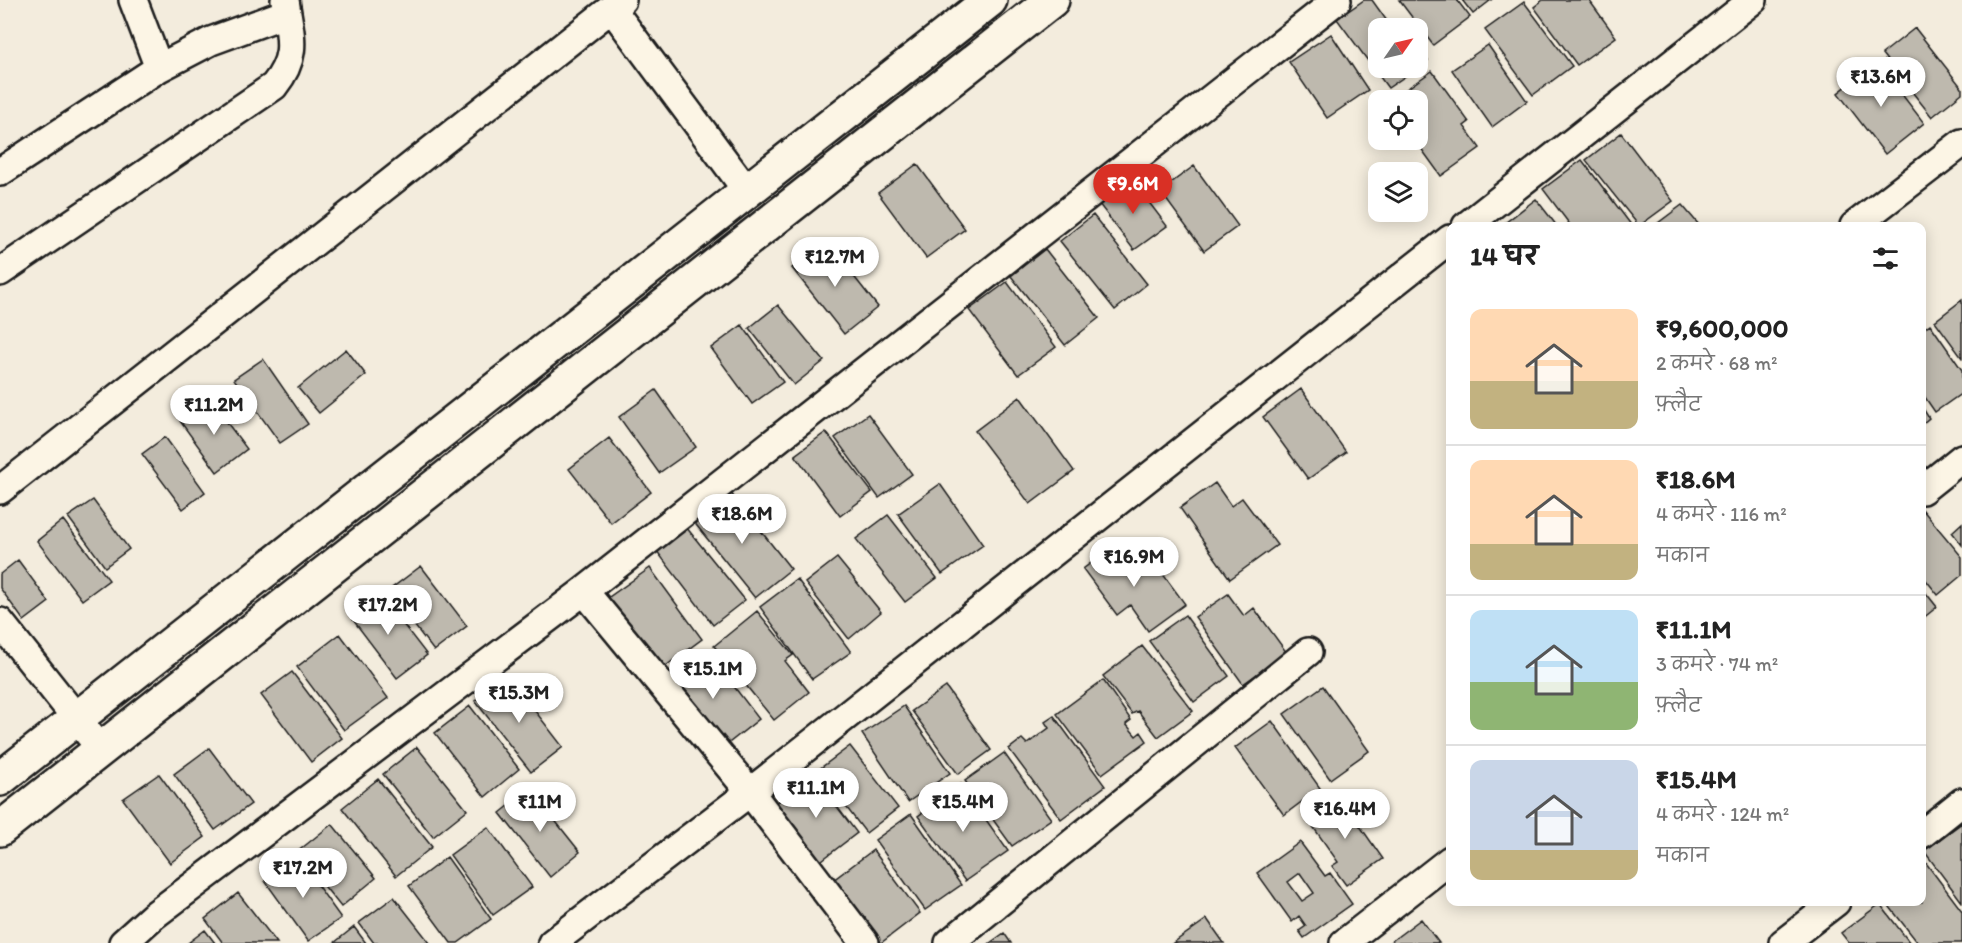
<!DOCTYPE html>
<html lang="hi">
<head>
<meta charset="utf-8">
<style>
	:root { --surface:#fff; --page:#f6f6f6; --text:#222; --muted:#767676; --line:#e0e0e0; --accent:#d93025 }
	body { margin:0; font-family:Itim,"Playpen Sans Deva",sans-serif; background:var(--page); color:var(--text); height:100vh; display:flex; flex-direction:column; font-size:22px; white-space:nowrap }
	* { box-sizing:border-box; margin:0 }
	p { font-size:20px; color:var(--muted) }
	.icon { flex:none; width:33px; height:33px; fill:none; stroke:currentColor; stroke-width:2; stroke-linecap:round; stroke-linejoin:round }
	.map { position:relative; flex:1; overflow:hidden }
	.details { position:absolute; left:1446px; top:222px; width:480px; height:684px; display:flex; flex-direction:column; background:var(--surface); border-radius:12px; box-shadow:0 3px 15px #0003 }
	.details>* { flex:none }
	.needle { width:39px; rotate:56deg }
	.buttons { position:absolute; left:1368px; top:18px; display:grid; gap:12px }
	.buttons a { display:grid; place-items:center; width:60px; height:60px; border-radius:12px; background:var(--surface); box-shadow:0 3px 15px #0003; font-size:30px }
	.price { position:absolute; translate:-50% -51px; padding:0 14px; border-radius:21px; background:#fff; color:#222; font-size:20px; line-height:39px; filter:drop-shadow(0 2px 3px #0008) }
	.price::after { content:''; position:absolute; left:50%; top:36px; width:18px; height:14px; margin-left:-9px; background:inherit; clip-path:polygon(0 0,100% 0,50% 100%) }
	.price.selected { background:var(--accent); color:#fff }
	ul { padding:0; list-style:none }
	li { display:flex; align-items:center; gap:18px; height:150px; padding:0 24px }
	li+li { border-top:2px solid var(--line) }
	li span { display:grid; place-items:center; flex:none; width:168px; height:120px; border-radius:12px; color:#555 }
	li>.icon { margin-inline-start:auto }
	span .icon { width:72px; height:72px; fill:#fffc; stroke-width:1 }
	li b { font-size:26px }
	h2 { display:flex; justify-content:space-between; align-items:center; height:72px; padding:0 24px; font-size:26px }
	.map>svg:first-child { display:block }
</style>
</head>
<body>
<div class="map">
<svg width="1962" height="943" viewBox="0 0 1962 943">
	<rect width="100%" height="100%" fill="#f3ecdd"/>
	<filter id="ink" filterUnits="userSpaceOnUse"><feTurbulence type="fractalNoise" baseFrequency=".0167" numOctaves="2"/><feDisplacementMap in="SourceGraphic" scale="12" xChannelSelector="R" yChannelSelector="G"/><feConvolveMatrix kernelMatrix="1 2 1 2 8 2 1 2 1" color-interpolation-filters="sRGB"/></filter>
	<g filter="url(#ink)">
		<!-- building -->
		<path fill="#beb9ae" stroke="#1c1c1c" stroke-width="1.5" fill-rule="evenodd" d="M1364,0H1372L1392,28H1378V68H1417L1388,88L1337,19Z
			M1399,0H1457L1470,17L1433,45Z
			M1462,0H1491L1473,14Z
			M1543,0H1589L1616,37L1577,65L1534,7Z
			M1524,2L1572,66L1533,95L1485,30Z
			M1915,28L1962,88V93L1932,117L1882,54Z
			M1331,34L1368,90L1327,118L1289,62Z
			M1488,45L1527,101L1492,127L1452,70Z
			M1418,46L1428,60L1418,67Z
			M1877,62L1924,123L1885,154L1838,93Z
			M1432,71L1469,122L1464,126L1480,148L1441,176L1415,140H1418V100H1391Z
			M1621,133L1673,201L1639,226L1586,160Z
			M1582,160L1632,226H1571L1543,189Z
			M917,164L965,229L926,258L878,193Z
			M1194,166L1238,226L1204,251L1160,191Z
			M1132,180L1167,226L1134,250L1099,204Z
			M1536,199L1557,226H1501Z
			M1682,205L1700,226H1654Z
			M1093,215L1147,284L1115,310L1060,241Z
			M826,241L878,307L844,334L792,268Z
			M1045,249L1099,318L1065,345L1011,276Z
			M1007,282L1056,347L1018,375L969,310Z
			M1962,300V358L1935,321Z
			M778,305L824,361L794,385L749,328Z
			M1930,324L1962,370V393L1935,412L1922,393V330Z
			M742,325L783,382L752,404L711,348Z
			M346,349L366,375L319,413L298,388Z
			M263,359L308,424L280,443L234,379Z
			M1301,389L1346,452L1308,479L1263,417Z
			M656,390L696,447L659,473L619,417Z
			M1020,397L1074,471L1030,504L975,431Z
			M210,400L247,449L217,472L180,421Z
			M1922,407L1929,418L1922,424Z
			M868,414L912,474L879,498L835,438Z
			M826,432L872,492L840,516L795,455Z
			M165,437L205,492L183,509L142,454Z
			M609,438L651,492L611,523L569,469Z
			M1215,483L1231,506L1242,498L1277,545L1230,579L1180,508Z
			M940,484L983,545L942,574L898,514Z
			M730,492L791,569L755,598L693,521Z
			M93,500L129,549L105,567L68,517Z
			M1922,509L1962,557V575L1938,595L1922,575Z
			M888,515L937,578L905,602L856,539Z
			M63,520L109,580L82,600L37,541Z
			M1962,523V545L1952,532Z
			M686,527L745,600L713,625L656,550Z
			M1111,548L1120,560L1129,553L1144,575L1157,566L1185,604L1148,631L1130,605L1117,615L1083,569Z
			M837,558L881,612L849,639L805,583Z
			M18,560L49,602L24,621L0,588V574Z
			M421,566L467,626L434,651L388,591Z
			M650,568L702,639L655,674L602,602Z
			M797,579L851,652L812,679L760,607Z
			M1922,588L1937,607L1922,619Z
			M379,593L427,655L397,678L350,616Z
			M1228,594L1244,616L1254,608L1287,653L1243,684L1195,617Z
			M757,611L793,655L785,661L809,692L774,720L714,646Z
			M1185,615L1229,676L1194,702L1149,641Z
			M340,634L388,698L344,730L297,667Z
			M1142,646L1193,711L1158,737L1138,711L1132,714L1103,676Z
			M706,650L759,719L720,750L666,681Z
			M292,672L342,738L311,762L261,695Z
			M508,676L563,747L531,772L475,701Z
			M1103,680L1131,720L1126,724L1136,736L1141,732L1147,741L1102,774L1057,714Z
			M1323,686L1369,751L1330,779L1284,714Z
			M946,687L991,750L958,774L912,711Z
			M470,706L519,769L485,797L435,733Z
			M904,706L950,773L908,802L862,734Z
			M1054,716L1105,786L1061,819L1009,749L1022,739L1027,744L1049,728L1045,722Z
			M1272,721L1320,788L1284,815L1235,748Z
			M850,746L898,808L866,833L818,770Z
			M417,747L467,810L433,837L383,774Z
			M209,748L251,804L215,830L174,774Z
			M1004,753L1051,819L1012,846L965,781Z
			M159,774L205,837L170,863L123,799Z
			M813,775L857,833L818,863L774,805Z
			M378,779L432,847L396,876L342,808Z
			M961,784L1008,851L965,881L918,816Z
			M530,789L580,852L550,877L500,813Z
			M1337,793L1383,859L1346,885L1332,866L1338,862L1309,821L1326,808L1322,803Z
			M911,814L961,885L925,910L875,840Z
			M1962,823V902L1924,851Z
			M332,824L376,878L341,907L297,852Z
			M488,827L532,887L493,915L450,855Z
			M1300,842L1325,876L1330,873L1352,904L1304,938L1299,931L1306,926L1299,916L1292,922L1257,873ZM1300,873L1314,893L1302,901L1288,882Z
			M873,850L920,913L881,943L832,881Z
			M297,857L341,918L308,941L265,881Z
			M447,857L491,919L458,943H451L409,886Z
			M1923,859L1962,911V943H1918L1886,902H1922Z
			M238,893L277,943H223L205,919Z
			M394,897L430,943H374L359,923Z
			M1880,904L1910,943H1849L1841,933Z
			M1207,919L1224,943H1173Z
			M1421,919L1439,943H1389Z
			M354,927L366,943H334Z
			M205,930L215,943H188Z
			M1004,933L1011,943H990Z"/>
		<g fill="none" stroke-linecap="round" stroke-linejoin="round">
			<!-- street casing -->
			<g stroke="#1c1c1c" stroke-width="32">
				<path id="street" d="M133,0L159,68
					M612,9L747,191
					M0,172L159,68L211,41L287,13
					M1466,226L1753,0
					M1854,226L1962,143
					M0,272L274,86C299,55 290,36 285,0
					M0,490L622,0
					M1922,490L1962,458
					M584,591L750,792L865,943
					M0,622L100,748
					M1922,834L1962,802
					M123,943L153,916L584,591L1337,0
					M552,943L750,792L1450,239
					M949,943L1308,652
					M1344,943L1450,860
					M1783,943L1836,902"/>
			</g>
			<!-- secondary casing -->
			<g stroke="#1c1c1c" stroke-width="38">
				<path id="secondary" d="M0,779L990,0
					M0,829L1052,0"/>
			</g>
			<!-- street -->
			<use href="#street" stroke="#fcf5e5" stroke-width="27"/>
			<!-- secondary -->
			<use href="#secondary" stroke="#fcf5e5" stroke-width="33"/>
		</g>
	</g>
</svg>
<div class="buttons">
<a><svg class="needle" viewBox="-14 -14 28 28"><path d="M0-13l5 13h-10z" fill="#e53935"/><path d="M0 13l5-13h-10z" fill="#767676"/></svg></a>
<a><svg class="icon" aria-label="locate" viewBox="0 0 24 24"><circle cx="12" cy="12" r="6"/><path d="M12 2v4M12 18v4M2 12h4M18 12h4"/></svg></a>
<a><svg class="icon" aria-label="layers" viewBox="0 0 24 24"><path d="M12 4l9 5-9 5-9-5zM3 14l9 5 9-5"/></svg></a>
</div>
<b class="price" style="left:1881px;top:108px">₹13.6M</b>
<b class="price selected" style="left:1133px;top:215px">₹9.6M</b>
<b class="price" style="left:835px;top:288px">₹12.7M</b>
<b class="price" style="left:214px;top:436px">₹11.2M</b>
<b class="price" style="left:742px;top:545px">₹18.6M</b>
<b class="price" style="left:1134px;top:588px">₹16.9M</b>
<b class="price" style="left:388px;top:636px">₹17.2M</b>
<b class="price" style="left:713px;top:700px">₹15.1M</b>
<b class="price" style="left:519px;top:724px">₹15.3M</b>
<b class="price" style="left:816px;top:819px">₹11.1M</b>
<b class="price" style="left:540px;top:833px">₹11M</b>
<b class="price" style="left:963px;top:833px">₹15.4M</b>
<b class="price" style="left:1345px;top:840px">₹16.4M</b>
<b class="price" style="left:303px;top:899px">₹17.2M</b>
<section class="details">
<h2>14 घर<svg class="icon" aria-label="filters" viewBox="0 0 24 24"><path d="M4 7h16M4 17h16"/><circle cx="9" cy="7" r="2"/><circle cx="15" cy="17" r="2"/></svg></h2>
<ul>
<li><span style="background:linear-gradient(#ffd9b3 60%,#c2b280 0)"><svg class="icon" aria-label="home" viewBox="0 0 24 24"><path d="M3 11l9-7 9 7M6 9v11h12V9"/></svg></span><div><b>₹9,600,000</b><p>2 कमरे · 68 m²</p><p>फ़्लैट</p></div></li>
<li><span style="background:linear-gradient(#ffd9b3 70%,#c2b280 0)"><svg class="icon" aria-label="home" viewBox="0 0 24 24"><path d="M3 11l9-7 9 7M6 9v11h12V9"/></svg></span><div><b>₹18.6M</b><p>4 कमरे · 116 m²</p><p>मकान</p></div></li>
<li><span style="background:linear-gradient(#bfe0f5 60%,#8fb573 0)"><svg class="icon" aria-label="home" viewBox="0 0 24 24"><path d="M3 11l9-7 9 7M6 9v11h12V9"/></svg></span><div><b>₹11.1M</b><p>3 कमरे · 74 m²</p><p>फ़्लैट</p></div></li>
<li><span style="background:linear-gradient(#c9d6e8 75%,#c2b280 0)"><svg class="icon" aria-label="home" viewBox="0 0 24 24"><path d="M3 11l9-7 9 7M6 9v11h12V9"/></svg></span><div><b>₹15.4M</b><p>4 कमरे · 124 m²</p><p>मकान</p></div></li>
</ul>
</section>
</div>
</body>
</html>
